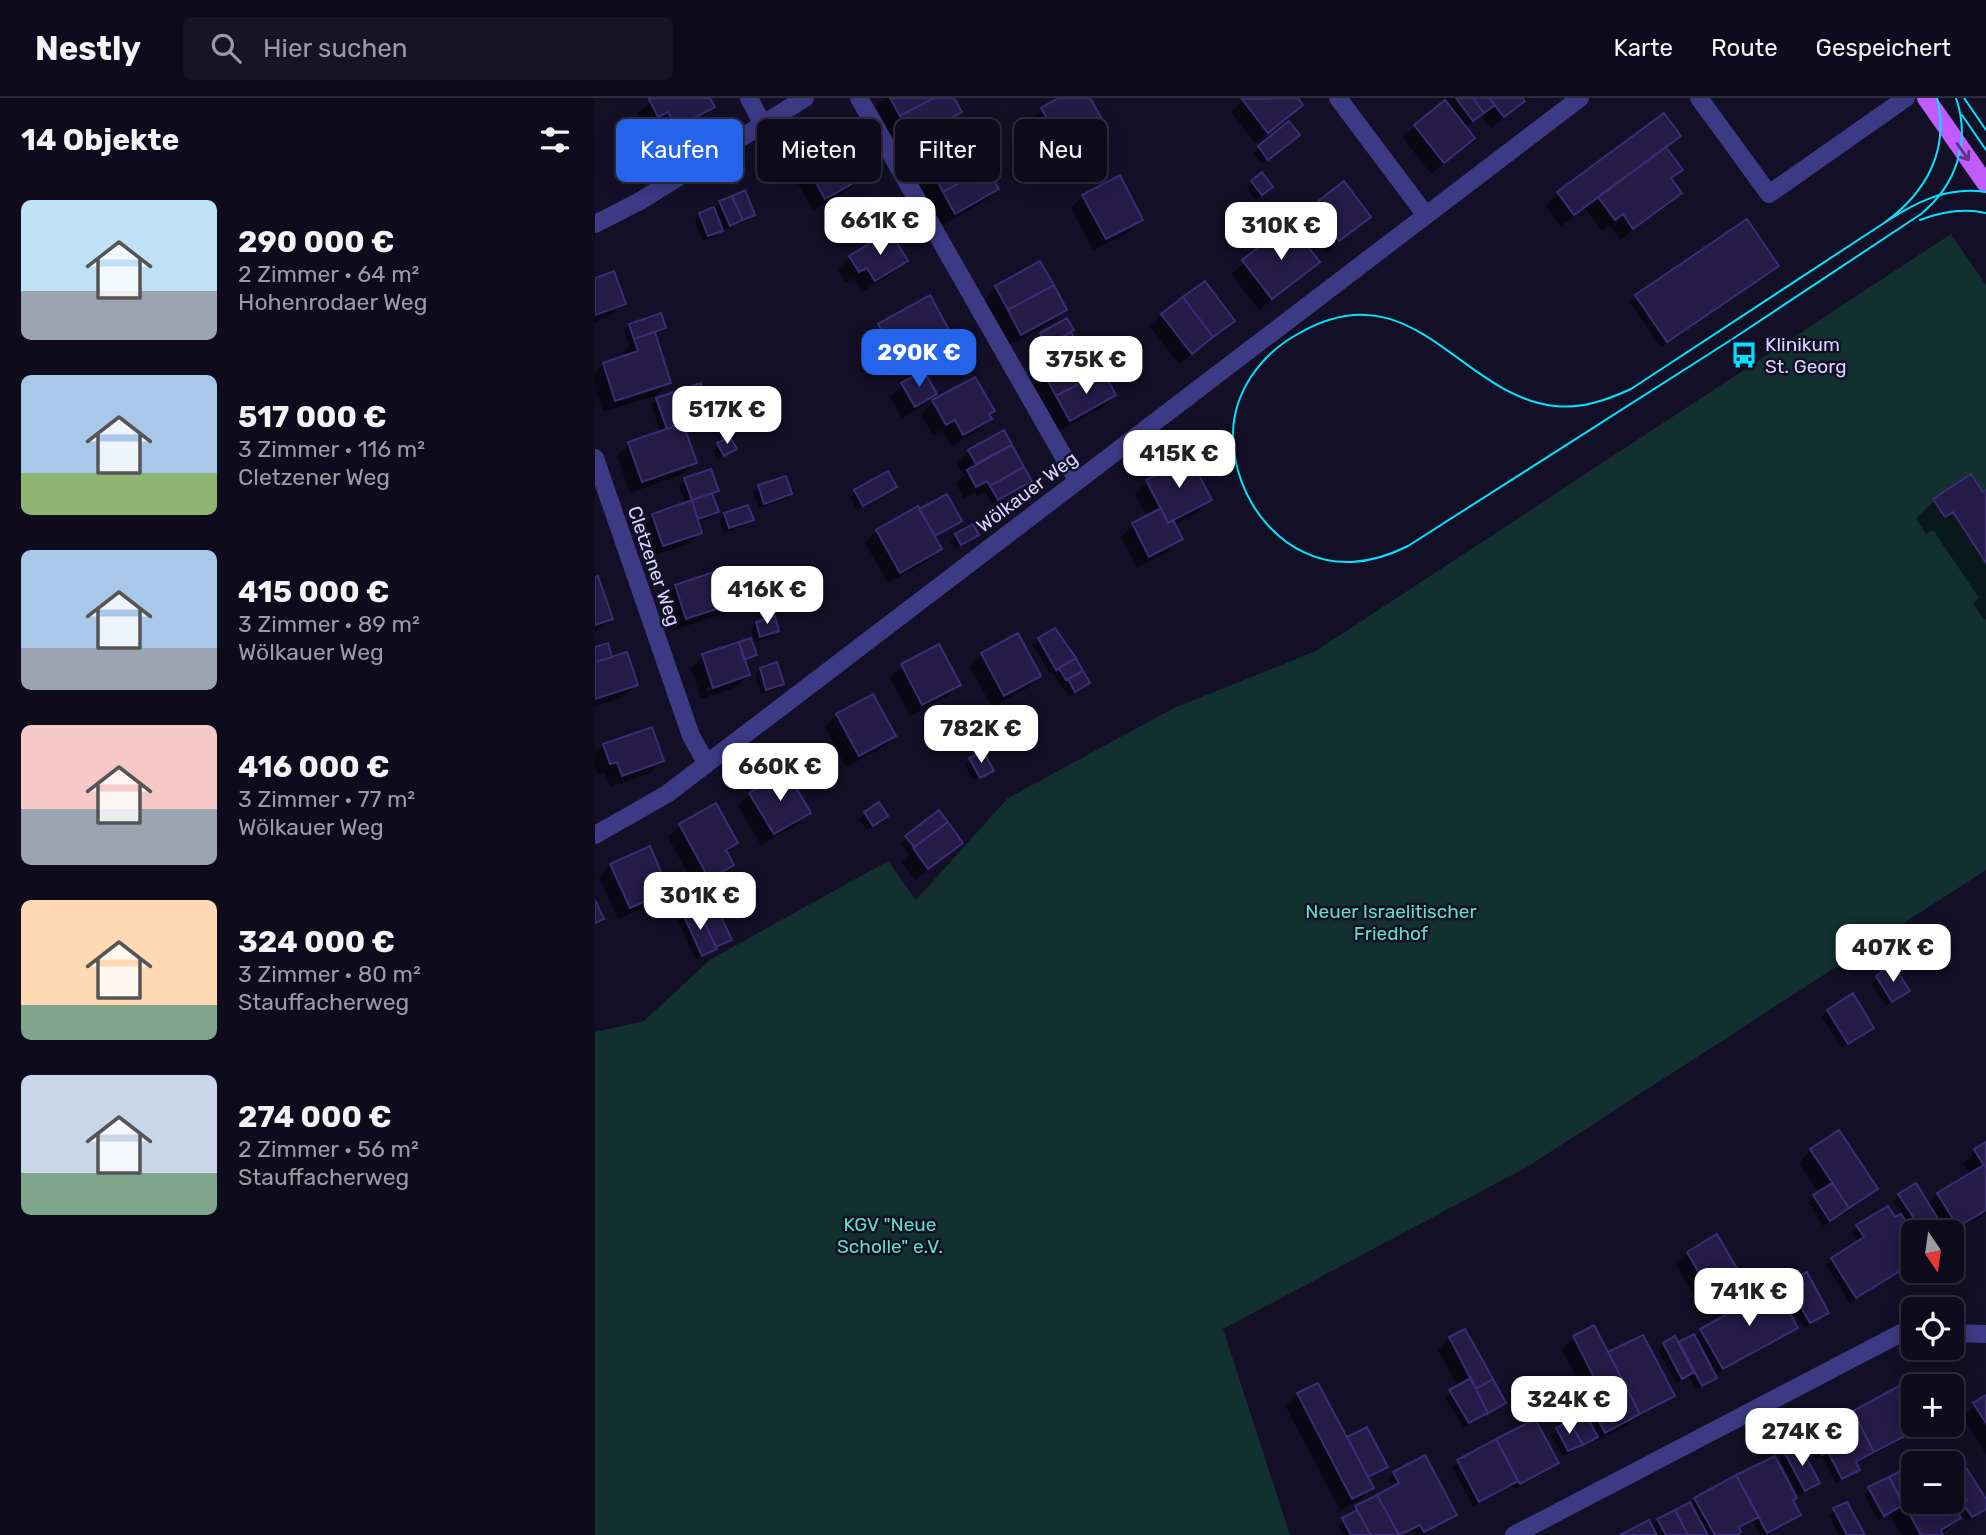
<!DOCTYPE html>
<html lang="de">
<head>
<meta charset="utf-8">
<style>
	:root { --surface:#0e0b1c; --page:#171425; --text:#f1f3f6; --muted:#9b9ba3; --line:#2e2b3b; --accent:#2563eb }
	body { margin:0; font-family:Rubik,sans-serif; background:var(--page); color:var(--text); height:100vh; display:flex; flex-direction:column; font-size:26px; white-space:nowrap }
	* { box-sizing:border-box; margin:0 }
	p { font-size:23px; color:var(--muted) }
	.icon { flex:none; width:38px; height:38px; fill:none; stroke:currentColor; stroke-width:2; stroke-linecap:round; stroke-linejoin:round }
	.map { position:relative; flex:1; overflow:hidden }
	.details { display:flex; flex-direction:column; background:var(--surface); width:595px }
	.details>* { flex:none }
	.top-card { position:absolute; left:21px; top:21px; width:665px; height:63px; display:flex; gap:14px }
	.needle { width:46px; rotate:167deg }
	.controls { position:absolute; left:1306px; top:1122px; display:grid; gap:14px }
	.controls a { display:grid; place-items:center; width:63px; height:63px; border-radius:10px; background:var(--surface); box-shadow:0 4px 18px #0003,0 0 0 2px var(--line); font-size:35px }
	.price { position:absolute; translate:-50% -60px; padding:0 16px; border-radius:14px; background:#fff; color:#222; font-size:23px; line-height:46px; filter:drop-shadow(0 2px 4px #0008) }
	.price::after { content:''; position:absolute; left:50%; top:42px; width:21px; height:16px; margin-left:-10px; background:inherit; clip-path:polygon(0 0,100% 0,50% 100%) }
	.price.selected { background:var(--accent); color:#fff }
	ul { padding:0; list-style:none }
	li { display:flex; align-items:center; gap:21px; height:175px; padding:0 21px }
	li span { display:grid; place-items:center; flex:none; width:196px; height:140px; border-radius:10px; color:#555 }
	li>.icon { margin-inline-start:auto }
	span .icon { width:84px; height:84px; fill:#fffc; stroke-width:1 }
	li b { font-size:30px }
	h2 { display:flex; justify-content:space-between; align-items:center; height:84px; padding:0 21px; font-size:30px }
	.chip { padding:0 24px; border-radius:10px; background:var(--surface); box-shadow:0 4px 18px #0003,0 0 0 2px var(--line); font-size:24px; line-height:63px }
	.chip.selected { background:var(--accent); color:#fff }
	header { display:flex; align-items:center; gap:42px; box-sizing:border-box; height:98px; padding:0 35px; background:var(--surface); border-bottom:2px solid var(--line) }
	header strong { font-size:33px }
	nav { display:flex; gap:38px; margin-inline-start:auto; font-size:24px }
	.search { width:490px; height:63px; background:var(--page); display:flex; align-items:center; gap:18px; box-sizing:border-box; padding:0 24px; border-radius:10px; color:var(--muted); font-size:26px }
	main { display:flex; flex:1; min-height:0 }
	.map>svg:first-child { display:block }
</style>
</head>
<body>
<header>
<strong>Nestly</strong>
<div class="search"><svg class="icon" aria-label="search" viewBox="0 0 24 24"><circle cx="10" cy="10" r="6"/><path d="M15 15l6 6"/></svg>Hier suchen</div>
<nav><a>Karte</a><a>Route</a><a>Gespeichert</a></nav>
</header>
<main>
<section class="details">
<h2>14 Objekte<svg class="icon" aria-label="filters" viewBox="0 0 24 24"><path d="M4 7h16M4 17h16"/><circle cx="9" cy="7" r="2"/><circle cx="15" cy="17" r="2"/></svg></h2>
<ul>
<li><span style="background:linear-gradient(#bfe0f5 65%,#9aa5b1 0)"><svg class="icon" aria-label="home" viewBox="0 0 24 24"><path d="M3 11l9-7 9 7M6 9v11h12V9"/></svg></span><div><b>290 000 €</b><p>2 Zimmer · 64 m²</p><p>Hohenrodaer Weg</p></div></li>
<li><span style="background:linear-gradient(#a9c7e8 70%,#8fb573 0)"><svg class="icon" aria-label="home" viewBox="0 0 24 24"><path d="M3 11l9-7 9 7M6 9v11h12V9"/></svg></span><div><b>517 000 €</b><p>3 Zimmer · 116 m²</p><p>Cletzener Weg</p></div></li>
<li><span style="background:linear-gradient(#a9c7e8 70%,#9aa5b1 0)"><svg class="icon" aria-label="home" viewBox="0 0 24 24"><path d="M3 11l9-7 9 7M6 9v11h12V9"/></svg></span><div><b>415 000 €</b><p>3 Zimmer · 89 m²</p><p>Wölkauer Weg</p></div></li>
<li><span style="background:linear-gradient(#f6c9c9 60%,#9aa5b1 0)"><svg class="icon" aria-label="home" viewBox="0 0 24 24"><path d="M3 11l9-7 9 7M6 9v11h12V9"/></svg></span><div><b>416 000 €</b><p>3 Zimmer · 77 m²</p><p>Wölkauer Weg</p></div></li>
<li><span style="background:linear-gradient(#ffd9b3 75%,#7fa58c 0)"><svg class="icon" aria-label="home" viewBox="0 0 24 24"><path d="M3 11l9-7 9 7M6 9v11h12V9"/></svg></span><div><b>324 000 €</b><p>3 Zimmer · 80 m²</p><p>Stauffacherweg</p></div></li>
<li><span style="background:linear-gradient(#c9d6e8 70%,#7fa58c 0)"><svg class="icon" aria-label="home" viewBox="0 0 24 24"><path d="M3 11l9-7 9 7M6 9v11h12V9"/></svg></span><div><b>274 000 €</b><p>2 Zimmer · 56 m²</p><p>Stauffacherweg</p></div></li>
</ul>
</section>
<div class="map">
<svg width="1391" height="1437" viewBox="0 0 1391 1437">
	<rect width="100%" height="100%" fill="#130f26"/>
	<!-- green -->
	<path fill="#12302f" d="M1356,136L1391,187V772L932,1069L628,1231L695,1437H0V934L49,923L116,861L293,763L321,802L413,700L579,610L721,553Z"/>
	<!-- shadow -->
	<path fill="#0007" fill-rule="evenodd" d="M60,0H113L118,9L106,21L69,40L61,25L51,30L43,15Z
		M290,0H357L365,14L357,21L371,45L340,65L327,40L305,52L281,9Z
		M467,0H493L505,21L492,33L453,56L435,23L447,11Z
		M651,0H701L706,7L660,45L636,14Z
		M851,0H934L896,30L886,17L869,29L878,40L836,76L808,40L820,28L861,13Z
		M694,26L697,42L667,66L658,55Z
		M1084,38L1070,51L1085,72L1075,82L1085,95L1073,107L1025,142L1015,127L1007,133L990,110L966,128L951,108L964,95Z
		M379,49L402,91L390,103L347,127L324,85L337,73Z
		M213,70L267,79L255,91L218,112L201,82Z
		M657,84L670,95L661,102L652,90Z
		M488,98L546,121L534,134L498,152L476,110Z
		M125,105L158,116L153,122L129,132L128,130L120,138L108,143L100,122Z
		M718,109L774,118L731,154L726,147L719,152L699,125Z
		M1151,123L1182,168L1066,249L1035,204Z
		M679,140L723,164L664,212L636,176Z
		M255,159L311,163L298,175L267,194L259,180L251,185L243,171Z
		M0,182L29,205L16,217L0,224Z
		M401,189L470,212L458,224L414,247L389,202Z
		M567,217L638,223L625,235L584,266L555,229Z
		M472,222L474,234L481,246L452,264L440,242L446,236Z
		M35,227L69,230L59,237L74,284L62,297L8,314L0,290V275L8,266L29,259L28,255L34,248L30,233Z
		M284,227L356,239L344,251L294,279L272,239Z
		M449,275L519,297L507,309L462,334L437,288Z
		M308,287L340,295L328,308L307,320L295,299Z
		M62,302L114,315L108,321L87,328L100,364L88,376L35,395L22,358L34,346L66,335L56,307Z
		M338,304L397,313L393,317L395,321L383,333L356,348L347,332L338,338L326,316Z
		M408,334L435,382L429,388L397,406L390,394L382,399L380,394L369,400L361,386L369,377L362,366L374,353Z
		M123,347L140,350L123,362L118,352Z
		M90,382L122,393L117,398L122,413L116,419L102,424L105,434L93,446L55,459L45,430L58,418L91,406L84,388Z
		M552,384L615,402L603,414L578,427L586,441L574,453L542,470L526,439L538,427L552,419L540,396Z
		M164,388L195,396L190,401L164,410L158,394Z
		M300,388L294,394L262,412L255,399L260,393Z
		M1391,395V521L1389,522L1378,505L1384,500L1338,432L1331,436L1321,421L1339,402Z
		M130,417L157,422L151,427L129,435L124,422Z
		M365,423L339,439L345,451L333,463L293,485L270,445L282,433Z
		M377,428L382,436L360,451L355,443Z
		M0,481L16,520L0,534Z
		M81,489L140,504L127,516L79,532L69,501Z
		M179,520L182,532L177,538L160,544L156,532L161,526Z
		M459,533L493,585L474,598L457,574L455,576L438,547Z
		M344,548L364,587L351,599L315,618L295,580L307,568Z
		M0,551L15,558L41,586L28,599L0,608Z
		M387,556L444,577L432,590L397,609L375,569Z
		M160,557L149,564L153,577L141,589L106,601L96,570L108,558ZM141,580V584L111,594L110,591Z
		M165,571L187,586L181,591L166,596L160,577Z
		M242,617L299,638L287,650L251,669L230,629Z
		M9,647L67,663L55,675L15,689L10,675L3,677L0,670V656Z
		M375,662L397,672L393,677V674L378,682L370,667Z
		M155,696L214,715L201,727L166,747L143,708Z
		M270,715L291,718L272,732L264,721Z
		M344,715L366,745L320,782L307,764L314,756L306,745Z
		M85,727L141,745L131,755L137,767L125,779L102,792L73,739Z
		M16,767L72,793L60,805L23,821L4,779Z
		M89,817L134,841L129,847L101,862L83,823Z
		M1298,870L1313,893L1291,908L1276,885Z
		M1233,913L1277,930L1247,950L1227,919Z
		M1391,1046V1115L1356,1136V1134H1318V1165L1255,1205L1231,1167L1263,1145L1257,1134L1262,1129L1300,1121L1308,1117L1299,1103L1304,1097L1332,1107L1343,1096L1375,1077L1368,1065Z
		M1216,1052L1280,1091L1268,1103L1228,1128L1213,1104L1224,1095L1204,1065Z
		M1093,1155L1146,1181L1134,1193L1105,1208L1081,1167Z
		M1193,1186L1232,1215L1209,1230L1187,1192Z
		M1201,1229L1195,1235L1122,1276L1110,1254L1107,1255L1119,1280L1101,1292L1093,1278L1081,1285L1063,1252L1080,1241L1083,1247L1099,1240L1106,1233Z
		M979,1239L1013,1257L1048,1239L1077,1298L1072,1303L1038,1322L1031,1328L968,1358L956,1337L968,1328L962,1317L977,1306L974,1300L986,1288L967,1252Z
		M855,1240L909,1305L903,1310L868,1329L850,1299L863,1289L843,1252Z
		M703,1297L752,1342L753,1341L791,1369L773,1381L777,1390L765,1402L745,1412L691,1309Z
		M1391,1299V1356L1367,1319Z
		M940,1323L962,1365L957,1371L919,1391L917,1387L878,1408L857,1369L863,1364Z
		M1318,1326L1324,1330L1318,1336L1260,1366L1263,1372L1241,1385L1227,1358L1221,1361L1211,1341L1216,1336Z
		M1190,1355L1222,1385L1217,1391L1204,1397L1184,1361Z
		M1318,1369V1404H1355L1364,1420L1347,1437H1307L1294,1416L1283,1422L1269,1396L1274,1391Z
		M799,1375L859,1417L854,1422L825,1437H822L819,1431L808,1437H748L743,1427L757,1417L756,1415L761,1409L798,1390L793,1381Z
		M1359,1382L1391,1404V1410L1388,1413L1371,1423L1364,1413L1368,1409L1356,1391V1385Z
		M1101,1401L1197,1403L1204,1416L1199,1422L1170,1437H1165L1158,1423L1143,1431L1144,1434L1141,1437H1029L1056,1429L1063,1422L1096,1406Z
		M1239,1412L1268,1437H1244L1234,1418Z"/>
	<!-- building -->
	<path fill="#241b47" stroke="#3b2d73" stroke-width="2" d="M57,0H115L120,9L82,29L73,14L63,19L54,1Z
		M295,0H339L305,18Z
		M339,0H359L367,14L318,41L305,18Z
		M463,0H495L507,21L466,45L446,10Z
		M703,0L708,7L673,35L647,1Z
		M861,0H878L889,15L878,23Z
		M878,0H894L900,7L889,15Z
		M894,0H928L930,3L909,19Z
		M850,2L880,40L849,65L819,27Z
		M1069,15L1086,38L979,117L962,94Z
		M358,19L367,34L340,49L331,33Z
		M694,23L705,37L673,62L663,48Z
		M367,34L373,46L346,60L340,49Z
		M251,47L269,79L230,101L212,69Z
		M379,47L392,70L348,94L336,71Z
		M1071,49L1088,72L1076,80L1087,95L1038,131L1028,116L1020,122L1003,99Z
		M392,70L404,91L360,116L348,94Z
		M667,74L678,89L667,97L656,83Z
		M525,77L548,122L511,141L487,97Z
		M749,83L776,119L744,143L717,108Z
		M150,92L160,117L148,122L137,98Z
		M137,98L148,122L135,128L124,103Z
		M717,108L739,137L726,147L703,118Z
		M119,109L128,133L113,138L104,115Z
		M1152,121L1184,168L1072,244L1040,197Z
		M697,128L725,164L677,201L647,162L679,137L681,140Z
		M295,133L313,163L280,183L272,170L264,174L254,158Z
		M445,163L459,187L413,212L400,188Z
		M19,173L31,206L0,217V180Z
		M610,183L640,223L618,239L588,199Z
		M459,187L472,212L426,237L413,212Z
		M335,197L358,239L307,268L283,226Z
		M588,199L618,239L597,256L566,216Z
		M66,215L71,230L39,241L34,226Z
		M472,220L479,232L452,247L445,235Z
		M60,234L76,285L20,303L8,265L43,253L39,241Z
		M476,234L483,246L458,260L452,247Z
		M495,249L508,273L461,298L448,274Z
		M329,273L342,296L320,309L306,285Z
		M508,273L521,297L475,323L461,298Z
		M380,279L400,313L394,316L397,321L368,337L360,322L351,327L337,302Z
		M106,285L116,315L72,331L61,300Z
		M88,325L102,365L47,384L33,344Z
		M409,332L417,347L381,366L373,352Z
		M135,339L142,351L129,358L122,345Z
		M417,347L429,369L395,388L392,383L381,389L372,372Z
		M595,360L617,402L573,425L551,382Z
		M429,369L437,383L403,402L395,388Z
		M116,371L124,393L97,402L89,380Z
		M293,373L302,389L268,408L259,392Z
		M1376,376L1388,394L1391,392V465L1358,414L1350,419L1338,401Z
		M191,378L197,396L169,406L163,387Z
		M117,395L124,414L103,421L97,402Z
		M352,396L367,423L340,438L324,411Z
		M97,402L107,435L68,448L57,416Z
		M153,407L159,422L134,430L129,415Z
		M323,408L347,451L305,475L281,432Z
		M566,410L573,425L578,422L588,441L554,459L537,425Z
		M378,426L384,437L366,447L360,436Z
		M131,470L142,504L91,521L80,487Z
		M3,478L18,521L0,527V479Z
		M180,518L184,533L165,539L161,524Z
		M460,530L481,560L461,572L443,540Z
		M423,535L446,578L409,598L386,555Z
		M156,540L162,557L149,562L144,544Z
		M144,544L155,577L118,590L107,556Z
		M13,545L17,559L0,564V549Z
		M344,546L366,587L327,607L306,566Z
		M32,554L43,587L0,601V564Z
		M481,560L488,573L471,582L464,570Z
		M182,564L189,586L171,592L165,570Z
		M488,573L495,585L480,594L473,581Z
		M278,596L301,638L264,658L241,616Z
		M57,629L69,663L27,678L22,664L15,666L8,646Z
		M388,653L399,673L385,680L374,660Z
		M191,673L216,715L179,736L154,695Z
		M284,704L293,718L278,728L269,714Z
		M121,705L143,745L131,752L139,767L114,781L84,726Z
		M344,712L353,724L319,749L310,738Z
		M353,724L368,745L333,771L318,750Z
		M55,748L74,793L35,810L15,766Z
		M0,802L9,821L0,825Z
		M118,802L137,842L121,849L102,809Z
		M102,809L122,851L107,858L88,816Z
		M1298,867L1315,893L1297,904L1281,878Z
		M1258,895L1279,930L1253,946L1232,912Z
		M1244,1032L1283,1091L1254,1110L1215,1051Z
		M1391,1044V1071L1379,1051Z
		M1389,1067L1391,1071V1112L1363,1129L1342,1095Z
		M1237,1085L1254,1110L1235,1123L1218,1097Z
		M1321,1085L1351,1134H1328L1303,1096Z
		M1293,1108L1300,1119L1306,1116L1318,1134V1165L1261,1200L1236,1160L1269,1139L1261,1127Z
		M1122,1136L1148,1181L1117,1197L1092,1154Z
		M1212,1174L1234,1215L1215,1225L1192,1185Z
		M1181,1189L1203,1230L1128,1271L1105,1231Z
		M999,1227L1045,1316L1010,1335L985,1287L999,1279L978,1238Z
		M870,1231L898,1281L881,1291L854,1239Z
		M1099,1236L1122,1280L1107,1288L1084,1244Z
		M1048,1237L1080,1298L1045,1316L1013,1254Z
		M1080,1238L1099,1274L1087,1281L1068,1245Z
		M876,1280L893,1315L874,1325L854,1292Z
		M898,1281L911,1305L893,1315L881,1291Z
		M723,1285L779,1390L757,1401L702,1295Z
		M1304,1288L1318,1315V1326H1324L1326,1330L1279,1354L1258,1313Z
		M1391,1297V1325L1378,1305Z
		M983,1301L1003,1339L988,1347L967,1310Z
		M1258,1313L1279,1354L1261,1364L1265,1372L1247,1381L1233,1354L1227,1357L1215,1334Z
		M940,1321L964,1365L925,1386L901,1341Z
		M974,1323L988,1347L973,1353L961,1330Z
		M772,1329L793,1369L773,1379L752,1339Z
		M901,1341L923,1383L884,1404L862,1362Z
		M1204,1346L1225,1385L1210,1393L1189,1354Z
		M830,1357L862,1417L829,1434L825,1427L804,1437L782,1397L804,1385L798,1374Z
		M1180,1358L1202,1400L1198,1402L1206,1417L1172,1435L1141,1377Z
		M1318,1367V1404L1356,1403L1366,1420L1346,1432L1348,1437H1326L1294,1379Z
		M1372,1371L1391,1401V1411L1377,1419L1368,1406L1372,1402L1358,1381Z
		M1141,1377L1164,1419L1144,1429L1146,1434L1141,1437H1120L1099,1400Z
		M1294,1379L1308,1407L1289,1418L1273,1389Z
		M782,1397L804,1437H776L762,1412L760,1408Z
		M1095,1404L1113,1437H1093L1080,1412Z
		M1252,1404L1270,1437H1252L1238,1410Z
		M762,1412L776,1437H756L747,1420Z
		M1080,1412L1093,1437H1071L1062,1421Z
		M1054,1422L1062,1437H1025Z"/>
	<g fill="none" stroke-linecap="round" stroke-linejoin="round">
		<!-- minor -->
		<path stroke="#3d3a85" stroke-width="18" d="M154,0L168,27
			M264,0L482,382
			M743,0L830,116
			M1104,0L1174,96L1311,0
			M0,126L45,103L210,0
			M0,360L96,638L112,666
			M0,737L72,696L985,0
			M1356,1235L1391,1236
			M919,1437L1310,1233L1318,1234"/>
		<!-- major -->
		<path stroke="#c25bff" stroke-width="18" d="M1331,0L1391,86"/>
		<!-- tram -->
		<path stroke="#00e5ff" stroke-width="2" d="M1342,0C1355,52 1331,95 1289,125C1321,104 1352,88 1391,94
			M1369,0L1391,32
			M1367,17L1391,52
			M1325,122C1346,114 1368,110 1391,115
			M1289,125L1036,291C1012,302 987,311 960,308C864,298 817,167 701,237C666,257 639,293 638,335C637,401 688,467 757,464C777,463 795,457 813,448L1139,240L1326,116C1361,87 1376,44 1361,0"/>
	</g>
	<!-- one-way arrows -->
	<defs><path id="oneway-shaft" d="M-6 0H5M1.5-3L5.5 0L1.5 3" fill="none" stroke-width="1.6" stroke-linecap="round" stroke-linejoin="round" transform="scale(1.75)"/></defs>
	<use stroke="#623188" href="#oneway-shaft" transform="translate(1368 54) rotate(55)"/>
	<!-- icons -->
	<defs>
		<g id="bus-bare" transform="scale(2.1)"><path d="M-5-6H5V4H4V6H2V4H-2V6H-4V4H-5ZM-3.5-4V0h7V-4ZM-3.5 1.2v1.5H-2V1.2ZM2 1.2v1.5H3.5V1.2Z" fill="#00e5ff" stroke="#130f26" stroke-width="2.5" paint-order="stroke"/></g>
	</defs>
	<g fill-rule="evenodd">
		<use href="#bus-bare" x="1149" y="257"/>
	</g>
	<g text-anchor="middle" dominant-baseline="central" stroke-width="5" stroke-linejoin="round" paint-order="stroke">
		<!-- poi labels -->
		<g font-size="19" fill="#d9d4ff" stroke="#130f26" text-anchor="start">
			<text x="1170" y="246">Klinikum<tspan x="1170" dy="22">St. Georg</tspan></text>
		</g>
		<!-- street labels -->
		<g font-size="19" fill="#d9d4ff" stroke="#130f26">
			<text transform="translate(432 394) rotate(-37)">Wölkauer Weg</text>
			<text transform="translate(59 468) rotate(71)">Cletzener Weg</text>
		</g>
		<!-- park labels -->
		<g font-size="19" fill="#5fe0c0" stroke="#130f26">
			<text x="796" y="813">Neuer Israelitischer<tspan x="796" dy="22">Friedhof</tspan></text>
			<text x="295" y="1126">KGV "Neue<tspan x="295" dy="22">Scholle" e.V.</tspan></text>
		</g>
	</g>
</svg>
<div class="controls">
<a><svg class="needle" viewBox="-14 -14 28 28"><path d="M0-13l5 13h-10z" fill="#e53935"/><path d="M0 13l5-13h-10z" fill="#9b9ba3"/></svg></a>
<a><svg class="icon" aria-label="locate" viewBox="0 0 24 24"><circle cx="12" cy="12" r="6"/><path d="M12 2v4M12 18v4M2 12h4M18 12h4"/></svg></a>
<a>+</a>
<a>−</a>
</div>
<b class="price" style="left:285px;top:159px">661K €</b>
<b class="price" style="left:686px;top:164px">310K €</b>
<b class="price selected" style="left:324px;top:291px">290K €</b>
<b class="price" style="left:491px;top:298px">375K €</b>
<b class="price" style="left:132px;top:348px">517K €</b>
<b class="price" style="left:584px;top:392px">415K €</b>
<b class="price" style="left:172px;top:528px">416K €</b>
<b class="price" style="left:386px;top:667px">782K €</b>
<b class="price" style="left:185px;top:705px">660K €</b>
<b class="price" style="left:105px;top:834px">301K €</b>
<b class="price" style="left:1298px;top:886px">407K €</b>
<b class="price" style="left:1154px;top:1230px">741K €</b>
<b class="price" style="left:974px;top:1338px">324K €</b>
<b class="price" style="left:1207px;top:1370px">274K €</b>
<div class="top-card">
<a class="chip selected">Kaufen</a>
<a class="chip">Mieten</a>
<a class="chip">Filter</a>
<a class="chip">Neu</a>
</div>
</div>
</main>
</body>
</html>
